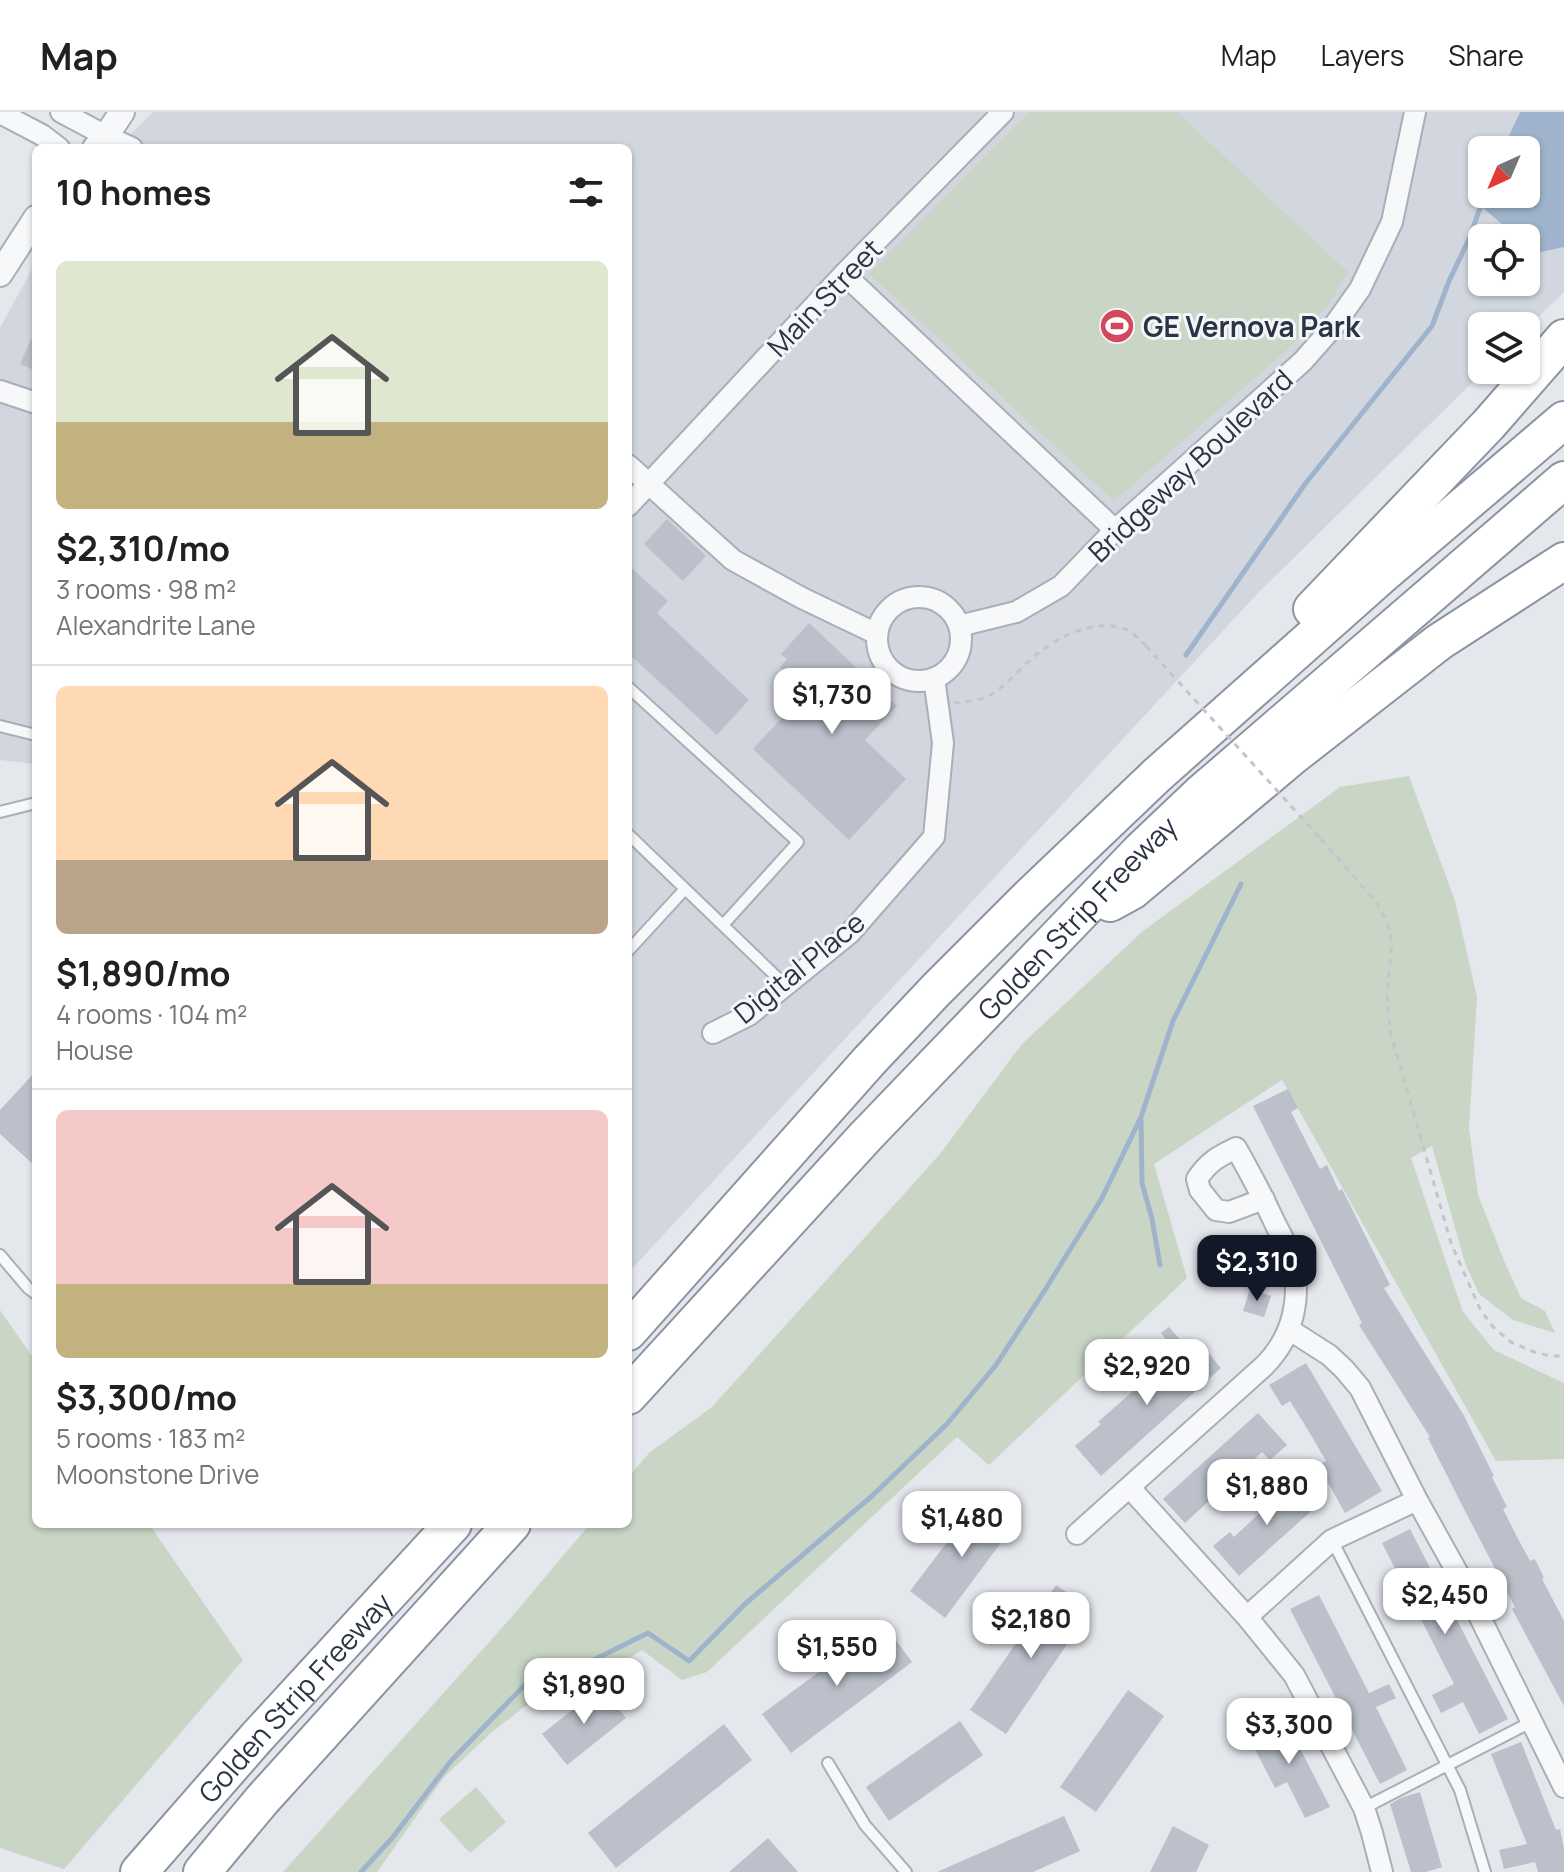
<!DOCTYPE html>
<html lang="en">
<head>
<meta charset="utf-8">
<style>
	:root { --surface:#fff; --page:#f6f6f6; --text:#202124; --muted:#757577; --line:#e0e0e0; --accent:#111827 }
	body { margin:0; font-family:Manrope,sans-serif; background:var(--page); color:var(--text); height:100vh; display:flex; flex-direction:column; font-size:30px; white-space:nowrap }
	* { box-sizing:border-box; margin:0 }
	p { font-size:26px; color:var(--muted) }
	.icon { flex:none; width:44px; height:44px; fill:none; stroke:currentColor; stroke-width:2; stroke-linecap:round; stroke-linejoin:round }
	.map { position:relative; flex:1; overflow:hidden }
	.sheet { position:absolute; left:32px; top:32px; width:600px; height:1384px; display:flex; flex-direction:column; background:var(--surface); border-radius:12px; box-shadow:0 2px 6px #0004 }
	.sheet>* { flex:none }
	.needle { width:52px; rotate:224deg }
	.controls { position:absolute; left:1468px; top:24px; display:grid; gap:16px }
	.controls a { display:grid; place-items:center; width:72px; height:72px; border-radius:12px; background:var(--surface); box-shadow:0 2px 6px #0004; font-size:40px }
	.price { position:absolute; translate:-50% -68px; padding:0 18px; border-radius:16px; background:#fff; color:#222; font-size:26px; line-height:52px; filter:drop-shadow(0 2px 4px #0008) }
	.price::after { content:''; position:absolute; left:50%; top:48px; width:24px; height:18px; margin-left:-12px; background:inherit; clip-path:polygon(0 0,100% 0,50% 100%) }
	.price.selected { background:var(--accent); color:#fff }
	ul { padding:0; list-style:none }
	li { display:grid; align-content:center; gap:16px; height:424px; padding:0 24px }
	li+li { border-top:2px solid var(--line) }
	li span { display:grid; place-items:center; height:248px; border-radius:12px; color:#555 }
	li>.icon { margin-inline-start:auto }
	span .icon { width:144px; height:144px; fill:#fffc; stroke-width:1 }
	li b { font-size:34px }
	h2 { display:flex; justify-content:space-between; align-items:center; height:96px; padding:0 24px; font-size:34px }
	header { display:flex; align-items:center; gap:48px; box-sizing:border-box; height:112px; padding:0 40px; background:var(--surface); border-bottom:2px solid var(--line) }
	header strong { font-size:38px }
	nav { display:flex; gap:44px; margin-inline-start:auto; font-size:28px }
	.map>svg:first-child { display:block }
</style>
</head>
<body>
<header>
<strong>Map</strong>
<nav><a>Map</a><a>Layers</a><a>Share</a></nav>
</header>
<div class="map">
<svg width="1564" height="1760" viewBox="0 0 1564 1760">
	<rect width="100%" height="100%" fill="#e4e7ec"/>
	<!-- built -->
	<path fill="#d2d6de" fill-rule="evenodd" d="M153,0H1564V180L1526,217V214H1482V258H1485L1258,481L628,1161V36H116ZM1482,38H1526V82H1482ZM1482,126H1526V170H1482Z
		M36,150V652L0,648V216Z"/>
	<!-- green -->
	<path fill="#c9d6c5" d="M1030,0H1177L1348,160L1329,192L1289,236L1114,389L869,162Z
		M1409,664L1455,789L1477,885L1469,1016L1478,1083L1505,1151L1521,1186L1545,1199L1555,1221L1513,1208L1479,1182L1465,1151L1432,1034L1411,1046L1463,1200L1494,1238L1564,1271V1347L1496,1349L1282,968L1154,1052L1187,1166L989,1353L957,1325L707,1560L682,1568L642,1538L618,1553L550,1575L493,1619L444,1665L377,1760H283L509,1508L590,1412H628V1366L649,1341L712,1295L940,1042L1022,932L1143,819L1340,675Z
		M0,1198L36,1250V1412H149L243,1548L64,1757L0,1736Z
		M476,1675L506,1710L470,1741L439,1707Z"/>
	<!-- water -->
	<path fill="#9fb4cc" d="M1525,0H1564V135L1536,141L1526,133V126H1518L1474,88L1482,74V82H1526V38H1503Z"/>
	<g fill="none" stroke-linecap="round" stroke-linejoin="round">
		<!-- stream -->
		<path stroke="#9fb4cc" stroke-width="5" d="M1512,23L1523,0
			M1186,543L1305,372L1432,214L1449,169L1469,127L1485,82
			M1141,1006L1142,1071L1152,1107L1160,1153
			M361,1760L393,1725L451,1649L547,1550L577,1556L648,1521L689,1549L746,1491L872,1384L947,1312L996,1253L1045,1178L1102,1086L1141,1005L1173,909L1241,772"/>
	</g>
	<!-- building -->
	<path fill="#bbc0ca" d="M36,216V259L20,252Z
		M667,407L706,444L683,469L644,432Z
		M628,453L668,489L657,501L749,588L717,623L628,541Z
		M809,511L897,594L865,628L906,667L849,728L753,637L807,579L780,555L787,547L781,542Z
		M36,959V1055L0,1022V998Z
		M1288,977L1298,996L1291,1000L1320,1057L1327,1053L1339,1079L1342,1077L1390,1173L1384,1176L1463,1302L1494,1364L1492,1365L1507,1395L1503,1397L1516,1423L1530,1449L1535,1447L1544,1466L1542,1467L1564,1509V1594L1512,1497L1515,1495L1463,1395L1428,1326L1430,1325L1359,1213L1362,1211L1253,994Z
		M1250,1177L1271,1184L1264,1205L1243,1199Z
		M1169,1215L1191,1240L1200,1231L1221,1256L1101,1364L1075,1334L1101,1312L1098,1310L1141,1272L1148,1279L1182,1248L1161,1221Z
		M1306,1251L1382,1379L1345,1401L1318,1353L1326,1349L1311,1323L1290,1289L1282,1294L1269,1273Z
		M1258,1301L1287,1333L1270,1348L1262,1340L1185,1411L1163,1387Z
		M1293,1363L1319,1392L1239,1464L1213,1434L1230,1420L1234,1425L1280,1382L1276,1378Z
		M980,1387L1014,1413L945,1506L910,1479Z
		M1410,1417L1508,1607L1479,1622L1463,1590L1441,1601L1432,1583L1454,1572L1382,1431Z
		M1056,1473L1091,1497L1006,1622L970,1598Z
		M1319,1483L1369,1581L1389,1572L1396,1586L1376,1595L1407,1658L1380,1672L1290,1497Z
		M884,1512L912,1550L791,1641L762,1602Z
		M601,1575L626,1606L567,1653L542,1622Z
		M1128,1578L1164,1604L1096,1700L1060,1675Z
		M1284,1605L1330,1695L1305,1706L1287,1670L1275,1676L1248,1624Z
		M960,1609L983,1643L889,1709L866,1675Z
		M724,1612L752,1648L616,1756L588,1721Z
		M1521,1630L1556,1718L1560,1717L1564,1736V1760H1538L1535,1750L1504,1757L1499,1738L1527,1732L1491,1642Z
		M1420,1680L1442,1755L1426,1760H1411L1390,1692L1401,1686Z
		M1064,1704L1080,1739L1033,1760H937Z
		M1173,1714L1209,1733L1196,1760H1150Z
		M768,1726L798,1760H729Z"/>
	<g fill="none" stroke-linecap="round" stroke-linejoin="round">
		<!-- service casing -->
		<g stroke="#a9aeb7" stroke-width="14">
			<path id="service" d="M628,575L798,730L723,813
				M0,614L36,623
				M0,700L36,691
				M628,722L785,873
				M628,839L685,777
				M0,1143L28,1176L36,1182
				M1332,1428L1460,1678L1485,1760
				M828,1651L865,1713L906,1760
				M1364,1696L1531,1610"/>
		</g>
		<!-- minor casing -->
		<g stroke="#a9aeb7" stroke-width="24">
			<path id="minor" d="M61,0L106,24L132,36
				M0,1L42,23L59,36
				M844,162L1115,418
				M0,279L36,291
				M628,353L733,448L802,486L877,522
				M628,394L844,162L1003,0
				M877 527a42 42 0 1 1 84 0a42 42 0 1 1-84 0Z
				M959,514L1016,500L1061,474L1115,418L1303,249L1333,215L1360,177L1392,110L1415,0
				M713,921L749,903L850,821L934,725L943,631L934,566
				M1290,1218L1329,1243L1344,1257L1360,1276L1417,1388L1461,1467L1564,1675
				M1130,1376L1247,1505L1294,1563L1364,1696L1372,1721L1382,1760
				M1077,1422L1264,1254C1294,1224 1304,1181 1289,1140C1285,1129 1278,1118 1273,1107C1262,1083 1249,1059 1236,1036C1218,1045 1209,1049 1197,1067L1200,1078L1216,1098L1229,1100L1264,1087
				M1247,1505L1332,1428L1417,1388"/>
		</g>
		<!-- tertiary casing -->
		<g stroke="#a9aeb7" stroke-width="28">
			<path id="tertiary" d="M95,36L106,24L122,0
				M0,162L36,106"/>
		</g>
		<!-- motorway casing -->
		<g stroke="#8b94a3" stroke-width="40">
			<g id="motorway">
				<path d="M1312,497L1489,312L1564,226"/>
				<path d="M1110,791L1132,779L1293,644L1439,530L1564,449"/>
				<path d="M628,1220L870,948L936,878L1027,787L1157,663L1382,463L1564,308"/>
				<path id="s1" d="M628,1284L866,1024L1141,738L1200,682L1564,368"/>
				<path id="s2" d="M139,1760L257,1625L453,1412"/>
				<path d="M202,1760L262,1688L512,1412"/>
			</g>
		</g>
		<!-- path -->
		<path stroke="#c2c5cb" stroke-width="3" stroke-dasharray="6 6" stroke-linecap="butt" d="M954,591C965,590 979,589 990,583C1009,572 1023,552 1041,539C1063,522 1099,506 1127,518C1134,522 1140,528 1146,534
			M1321,727L1377,791L1388,812L1392,832L1387,883L1390,919L1451,1131L1480,1197L1493,1215L1511,1230L1534,1240L1551,1244H1564"/>
		<!-- service -->
		<use href="#service" stroke="#f7f8fa" stroke-width="10"/>
		<!-- minor -->
		<use href="#minor" stroke="#f7f8fa" stroke-width="20"/>
		<!-- tertiary -->
		<use href="#tertiary" stroke="#f7f8fa" stroke-width="24"/>
		<!-- motorway -->
		<use href="#motorway" stroke="#fff" stroke-width="36"/>
		<!-- path-bridge -->
		<path stroke="#c2c5cb" stroke-width="3" stroke-dasharray="6 6" stroke-linecap="butt" d="M1146,534L1321,727"/>
	</g>
	<!-- icons -->
	<defs>
		<g id="stadium-disc" transform="scale(1.8)"><circle r="9.5" fill="#d1495b" stroke="#f4f6f9"/><path d="M0-5a6.5 5 0 1 0 0 10a6.5 5 0 1 0 0-10ZM-3.5-1.8h7v3.6h-7Z" fill="#fff"/></g>
	</defs>
	<g fill-rule="evenodd">
		<use href="#stadium-disc" x="1117" y="214"/>
	</g>
	<g text-anchor="middle" dominant-baseline="central" stroke-width="6" stroke-linejoin="round" paint-order="stroke">
		<!-- street labels -->
		<g font-size="28" fill="#2b3445" stroke="#f4f6f9">
			<text transform="translate(824 185) rotate(-46)">Main Street</text>
			<text transform="translate(1190 353) rotate(-43)">Bridgeway Boulevard</text>
			<text stroke="none"><textPath href="#s1" startOffset="656">Golden Strip Freeway</textPath></text>
			<text transform="translate(799 855) rotate(-39)">Digital Place</text>
			<text stroke="none"><textPath href="#s2" startOffset="234">Golden Strip Freeway</textPath></text>
		</g>
		<!-- poi labels -->
		<g font-size="28" font-weight="bold" fill="#2b3445" stroke="#f4f6f9" text-anchor="start">
			<text x="1143" y="214">GE Vernova Park</text>
		</g>
	</g>
</svg>
<div class="controls">
<a><svg class="needle" viewBox="-14 -14 28 28"><path d="M0-13l5 13h-10z" fill="#e53935"/><path d="M0 13l5-13h-10z" fill="#757577"/></svg></a>
<a><svg class="icon" aria-label="locate" viewBox="0 0 24 24"><circle cx="12" cy="12" r="6"/><path d="M12 2v4M12 18v4M2 12h4M18 12h4"/></svg></a>
<a><svg class="icon" aria-label="layers" viewBox="0 0 24 24"><path d="M12 4l9 5-9 5-9-5zM3 14l9 5 9-5"/></svg></a>
</div>
<b class="price" style="left:832px;top:624px">$1,730</b>
<b class="price selected" style="left:1257px;top:1191px">$2,310</b>
<b class="price" style="left:1147px;top:1295px">$2,920</b>
<b class="price" style="left:1267px;top:1415px">$1,880</b>
<b class="price" style="left:962px;top:1447px">$1,480</b>
<b class="price" style="left:1445px;top:1524px">$2,450</b>
<b class="price" style="left:1031px;top:1548px">$2,180</b>
<b class="price" style="left:837px;top:1576px">$1,550</b>
<b class="price" style="left:584px;top:1614px">$1,890</b>
<b class="price" style="left:1289px;top:1654px">$3,300</b>
<section class="sheet">
<h2>10 homes<svg class="icon" aria-label="filters" viewBox="0 0 24 24"><path d="M4 7h16M4 17h16"/><circle cx="9" cy="7" r="2"/><circle cx="15" cy="17" r="2"/></svg></h2>
<ul>
<li><span style="background:linear-gradient(#dfe7d0 65%,#c2b280 0)"><svg class="icon" aria-label="home" viewBox="0 0 24 24"><path d="M3 11l9-7 9 7M6 9v11h12V9"/></svg></span><div><b>$2,310/mo</b><p>3 rooms · 98 m²</p><p>Alexandrite Lane</p></div></li>
<li><span style="background:linear-gradient(#ffd9b3 70%,#b9a48a 0)"><svg class="icon" aria-label="home" viewBox="0 0 24 24"><path d="M3 11l9-7 9 7M6 9v11h12V9"/></svg></span><div><b>$1,890/mo</b><p>4 rooms · 104 m²</p><p>House</p></div></li>
<li><span style="background:linear-gradient(#f6c9c9 70%,#c2b280 0)"><svg class="icon" aria-label="home" viewBox="0 0 24 24"><path d="M3 11l9-7 9 7M6 9v11h12V9"/></svg></span><div><b>$3,300/mo</b><p>5 rooms · 183 m²</p><p>Moonstone Drive</p></div></li>
</ul>
</section>
</div>
</body>
</html>
